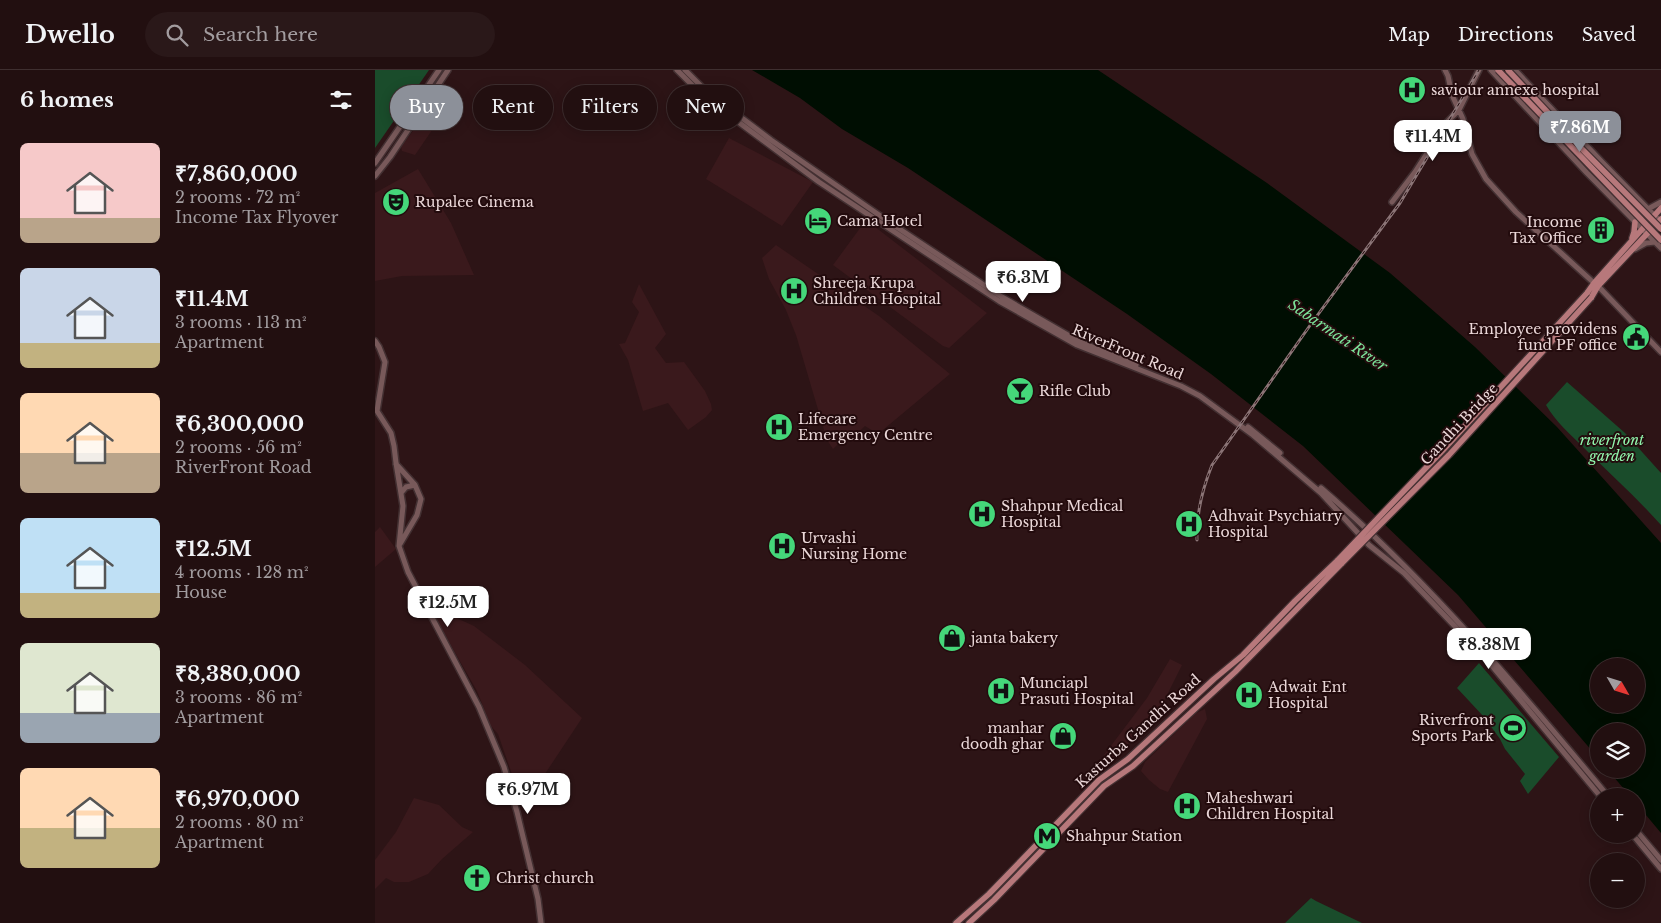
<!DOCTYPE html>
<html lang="en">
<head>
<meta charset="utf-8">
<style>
	:root { --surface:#220f10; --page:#2a1819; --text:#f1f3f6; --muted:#a29c9f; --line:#3f2f30; --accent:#8c9099 }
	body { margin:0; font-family:"Libre Baskerville",serif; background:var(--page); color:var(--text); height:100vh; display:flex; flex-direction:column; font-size:19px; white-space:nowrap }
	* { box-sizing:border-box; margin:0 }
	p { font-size:16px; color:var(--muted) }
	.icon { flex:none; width:28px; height:28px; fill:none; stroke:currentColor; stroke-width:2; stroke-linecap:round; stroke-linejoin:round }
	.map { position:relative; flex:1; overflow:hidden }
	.details { display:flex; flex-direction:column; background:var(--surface); width:375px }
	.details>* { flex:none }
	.top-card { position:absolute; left:15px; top:15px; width:475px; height:45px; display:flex; gap:10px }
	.needle { width:32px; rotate:129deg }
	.buttons { position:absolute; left:1215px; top:588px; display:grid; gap:10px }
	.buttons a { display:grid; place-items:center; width:55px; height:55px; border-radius:50%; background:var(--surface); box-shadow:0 2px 12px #0003,0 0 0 1px var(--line); font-size:25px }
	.price { position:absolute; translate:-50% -42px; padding:0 11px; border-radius:10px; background:#fff; color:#222; font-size:16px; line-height:32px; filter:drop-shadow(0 1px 2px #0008) }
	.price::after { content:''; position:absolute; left:50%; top:30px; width:15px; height:11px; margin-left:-8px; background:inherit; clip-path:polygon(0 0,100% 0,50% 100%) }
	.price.selected { background:var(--accent); color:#fff }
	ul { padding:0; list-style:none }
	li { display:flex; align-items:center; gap:15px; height:125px; padding:0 20px }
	li span { display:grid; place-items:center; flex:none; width:140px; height:100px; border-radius:8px; color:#555 }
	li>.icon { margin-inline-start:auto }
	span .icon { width:60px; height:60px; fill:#fffc; stroke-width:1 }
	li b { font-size:21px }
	h2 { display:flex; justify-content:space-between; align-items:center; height:60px; padding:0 20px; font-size:21px }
	.chip { padding:0 18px; border-radius:22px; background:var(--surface); box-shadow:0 2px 12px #0003,0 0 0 1px var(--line); font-size:18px; line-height:45px }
	.chip.selected { background:var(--accent); color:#fff }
	header { display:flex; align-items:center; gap:30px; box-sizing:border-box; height:70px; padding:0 25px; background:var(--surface); border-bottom:1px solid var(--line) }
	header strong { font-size:24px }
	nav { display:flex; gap:28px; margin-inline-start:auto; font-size:18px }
	.search { width:350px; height:45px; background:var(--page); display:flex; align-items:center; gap:12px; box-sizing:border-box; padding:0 18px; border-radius:28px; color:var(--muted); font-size:19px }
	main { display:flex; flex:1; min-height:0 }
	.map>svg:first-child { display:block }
</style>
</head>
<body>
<header>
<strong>Dwello</strong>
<div class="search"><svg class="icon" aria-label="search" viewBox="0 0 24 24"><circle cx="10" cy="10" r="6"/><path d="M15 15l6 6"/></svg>Search here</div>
<nav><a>Map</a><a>Directions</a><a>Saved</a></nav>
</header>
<main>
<section class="details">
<h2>6 homes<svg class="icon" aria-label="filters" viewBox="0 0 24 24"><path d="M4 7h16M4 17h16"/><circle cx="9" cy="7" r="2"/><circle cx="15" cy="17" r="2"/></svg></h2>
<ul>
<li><span style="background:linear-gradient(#f6c9c9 75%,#b9a48a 0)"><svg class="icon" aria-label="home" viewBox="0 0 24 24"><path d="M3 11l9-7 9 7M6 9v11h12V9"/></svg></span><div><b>₹7,860,000</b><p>2 rooms · 72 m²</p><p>Income Tax Flyover</p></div></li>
<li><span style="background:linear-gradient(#c9d6e8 75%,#c2b280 0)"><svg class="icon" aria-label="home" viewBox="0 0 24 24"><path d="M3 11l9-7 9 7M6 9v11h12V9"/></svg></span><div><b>₹11.4M</b><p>3 rooms · 113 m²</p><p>Apartment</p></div></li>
<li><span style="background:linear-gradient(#ffd9b3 60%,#b9a48a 0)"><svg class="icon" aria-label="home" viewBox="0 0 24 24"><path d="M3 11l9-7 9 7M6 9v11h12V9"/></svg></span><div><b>₹6,300,000</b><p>2 rooms · 56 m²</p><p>RiverFront Road</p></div></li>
<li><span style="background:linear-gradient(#bfe0f5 75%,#c2b280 0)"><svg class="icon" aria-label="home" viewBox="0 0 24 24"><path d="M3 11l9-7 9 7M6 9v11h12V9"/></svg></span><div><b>₹12.5M</b><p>4 rooms · 128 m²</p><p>House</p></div></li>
<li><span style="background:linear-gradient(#dfe7d0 70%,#9aa5b1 0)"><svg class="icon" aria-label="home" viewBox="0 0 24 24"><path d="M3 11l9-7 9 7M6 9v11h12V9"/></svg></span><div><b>₹8,380,000</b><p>3 rooms · 86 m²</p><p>Apartment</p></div></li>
<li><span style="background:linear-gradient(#ffd9b3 60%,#c2b280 0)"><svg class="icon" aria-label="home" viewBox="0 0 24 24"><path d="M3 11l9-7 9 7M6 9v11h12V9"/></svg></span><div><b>₹6,970,000</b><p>2 rooms · 80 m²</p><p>Apartment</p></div></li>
</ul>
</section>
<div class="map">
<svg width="1286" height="853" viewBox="0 0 1286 853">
	<rect width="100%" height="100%" fill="#2d1416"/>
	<!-- built -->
	<path fill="#3a191c" d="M68,12L79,25V28L40,85L27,81L26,77L57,35L61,25Z
		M354,68L438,112L407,156L331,109Z
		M43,99L76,153L99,205L27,206L0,211V123Z
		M491,150L612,243L574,278L568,276L458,195Z
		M401,175L504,246L575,304L503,364L490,356L474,371L468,369L458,379L452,370L421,265L411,240L394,209L387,188Z
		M264,214L291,264L280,278L291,293L309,292L330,321L336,334L337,340L331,347L313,360L293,333L268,341L253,290L244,274L250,273L264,242L257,232Z
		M5,457L21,479L0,497V462Z
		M54,537L60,538L99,556L150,595L207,648L162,716L153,726L146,730L123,664L107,646L110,641L102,621Z
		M795,589L807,595L782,645L737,690L729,685L772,628Z
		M830,639L832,649L793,722L785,719L774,710L766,701L770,692L821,643Z
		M39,728L64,735L87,757L98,762L67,789L53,804L34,812H19L11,808L0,819V790L21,762Z"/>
	<!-- green -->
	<path fill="#1a4c2b" d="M0,0H54L0,78Z
		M1192,312L1250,363L1286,403V455C1262,428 1235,404 1209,378C1195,364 1181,352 1171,335Z
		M1104,593L1184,687L1153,724L1145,711L1150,704L1130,679L1125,669L1109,647L1082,618Z
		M936,828L941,831L987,853H910Z"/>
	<!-- water -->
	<path fill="#000e02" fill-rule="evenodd" d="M377,0H723L892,113L1015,203L1100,277L1182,357L1286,473V763L1261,733V726H1255L1232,699H1261V661H1224V689L1083,525L928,376L836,304L752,244L533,98L467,59L425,28ZM1224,596H1261V634H1224Z"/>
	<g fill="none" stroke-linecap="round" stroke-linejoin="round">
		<!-- secondary casing -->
		<g stroke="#433032" stroke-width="8">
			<path id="secondary" d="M302,0L327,25L444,112L624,231L702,275L806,316L825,326L878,365L946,423L994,475L1029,503L1112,590L1225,726
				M310,0L331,21L396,70L517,154L627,227L703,271L761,295
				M1070,0L1073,6L1077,25L1088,49L1097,84L1111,109L1141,142L1219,213
				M1116,0L1212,103L1286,178
				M1140,0L1227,92L1286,152
				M0,93L64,0
				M0,106L15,87L73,0
				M1017,132L1040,102L1072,52L1084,40L1104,0
				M1273,139L1286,132
				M1260,179L1271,173L1280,172
				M1223,216L1286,282
				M0,271L4,277L10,292L2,341L16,363L19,376L21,393L28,436L24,476L33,502L104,637L129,697L142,742L163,829L166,853
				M873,357L905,383
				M21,394L40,415L46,429L42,445L25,474
				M946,418C1053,510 1143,618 1233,726
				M26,423L31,417L40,415
				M1261,760L1286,790
				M1257,764L1286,799"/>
		</g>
		<!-- primary casing -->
		<g stroke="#433032" stroke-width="8">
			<path id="primary" d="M1257,168L1259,162L1260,152
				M1212,223L1219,213L1286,138
				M1216,228L1223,216L1286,149
				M581,853L614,824L724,710L753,689L839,609L868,585L920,531L963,490
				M594,853L619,830L729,716L758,696L860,602L967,493"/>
		</g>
		<!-- secondary -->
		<use href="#secondary" stroke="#78595a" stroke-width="5"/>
		<!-- primary -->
		<use href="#primary" stroke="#b7787b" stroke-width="5.5"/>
		<!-- rail casing -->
		<g stroke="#8b7476" stroke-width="3">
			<path id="rail" d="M822,470C821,443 827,420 837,395L936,254L1025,133L1104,0"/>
		</g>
		<!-- rail -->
		<use href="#rail" stroke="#230b0d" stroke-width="1" stroke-dasharray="4" stroke-linecap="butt"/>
		<!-- primary-bridge casing -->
		<g stroke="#433032" stroke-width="8" stroke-linecap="butt">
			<path id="primary-bridge" d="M1123,0L1286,170
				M1133,0L1207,79L1286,159
				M963,490L1069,379L1212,223
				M967,493L1074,385L1216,228"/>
		</g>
		<!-- primary-bridge -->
		<use href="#primary-bridge" stroke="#b7787b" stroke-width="5.5"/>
	</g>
	<!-- icons -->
	<defs>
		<g id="hospital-disc" transform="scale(1.4375)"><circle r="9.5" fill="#45d77a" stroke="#230b0d"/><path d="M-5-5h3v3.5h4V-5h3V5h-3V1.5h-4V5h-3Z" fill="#111"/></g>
		<g id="theatre-disc" transform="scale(1.4375)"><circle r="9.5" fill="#45d77a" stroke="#230b0d"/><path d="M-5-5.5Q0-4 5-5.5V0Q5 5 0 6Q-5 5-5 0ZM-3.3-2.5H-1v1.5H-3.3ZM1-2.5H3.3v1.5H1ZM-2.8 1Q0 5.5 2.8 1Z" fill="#111"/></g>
		<g id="hotel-disc" transform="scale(1.4375)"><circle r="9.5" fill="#45d77a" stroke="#230b0d"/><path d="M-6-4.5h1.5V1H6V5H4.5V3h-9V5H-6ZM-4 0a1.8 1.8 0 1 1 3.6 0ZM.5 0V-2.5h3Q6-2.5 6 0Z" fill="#111"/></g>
		<g id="building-disc" transform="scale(1.4375)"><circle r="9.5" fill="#45d77a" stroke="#230b0d"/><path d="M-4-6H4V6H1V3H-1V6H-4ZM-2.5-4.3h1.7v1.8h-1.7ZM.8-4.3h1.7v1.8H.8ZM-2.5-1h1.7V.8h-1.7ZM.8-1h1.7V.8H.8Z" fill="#111"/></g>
		<g id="civic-disc" transform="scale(1.4375)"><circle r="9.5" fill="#45d77a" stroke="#230b0d"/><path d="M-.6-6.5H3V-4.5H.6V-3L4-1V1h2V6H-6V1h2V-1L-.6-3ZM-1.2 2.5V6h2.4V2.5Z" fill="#111"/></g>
		<g id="bar-disc" transform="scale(1.4375)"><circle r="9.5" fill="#45d77a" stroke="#230b0d"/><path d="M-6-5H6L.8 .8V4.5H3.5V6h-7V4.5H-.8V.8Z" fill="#111"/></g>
		<g id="shop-disc" transform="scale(1.4375)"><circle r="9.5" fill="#45d77a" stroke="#230b0d"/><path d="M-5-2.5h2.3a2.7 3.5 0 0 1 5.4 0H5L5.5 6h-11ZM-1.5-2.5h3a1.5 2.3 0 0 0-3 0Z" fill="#111"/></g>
		<g id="stadium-disc" transform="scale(1.4375)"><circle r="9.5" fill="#45d77a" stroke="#230b0d"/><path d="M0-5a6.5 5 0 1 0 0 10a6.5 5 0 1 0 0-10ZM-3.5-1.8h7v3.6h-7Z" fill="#111"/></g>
		<g id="metro-disc" transform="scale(1.4375)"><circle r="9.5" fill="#45d77a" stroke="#230b0d"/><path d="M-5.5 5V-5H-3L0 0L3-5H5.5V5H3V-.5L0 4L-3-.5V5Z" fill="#111"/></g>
		<g id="church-disc" transform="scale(1.4375)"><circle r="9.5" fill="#45d77a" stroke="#230b0d"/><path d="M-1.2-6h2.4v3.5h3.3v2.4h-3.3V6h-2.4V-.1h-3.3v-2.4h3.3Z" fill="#111"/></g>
	</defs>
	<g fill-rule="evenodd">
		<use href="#hospital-disc" x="1037" y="20"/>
		<use href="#theatre-disc" x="21" y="132"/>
		<use href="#hotel-disc" x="443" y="151"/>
		<use href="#building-disc" x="1226" y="160"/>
		<use href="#hospital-disc" x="419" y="221"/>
		<use href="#civic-disc" x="1261" y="267"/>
		<use href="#bar-disc" x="645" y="321"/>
		<use href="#hospital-disc" x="404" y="357"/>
		<use href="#hospital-disc" x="607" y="444"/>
		<use href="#hospital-disc" x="814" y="454"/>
		<use href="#hospital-disc" x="407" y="476"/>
		<use href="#shop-disc" x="577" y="568"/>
		<use href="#hospital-disc" x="626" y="621"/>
		<use href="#hospital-disc" x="874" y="625"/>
		<use href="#stadium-disc" x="1138" y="658"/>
		<use href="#shop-disc" x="688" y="666"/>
		<use href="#hospital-disc" x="812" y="736"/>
		<use href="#metro-disc" x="672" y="766"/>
		<use href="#church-disc" x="102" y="808"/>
	</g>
	<g text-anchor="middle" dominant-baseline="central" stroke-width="4" stroke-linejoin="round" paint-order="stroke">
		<!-- poi labels -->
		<g font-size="14" fill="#ebd8d9" stroke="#230b0d" text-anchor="start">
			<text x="1056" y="20">saviour annexe hospital</text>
			<text x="40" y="132">Rupalee Cinema</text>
			<text x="462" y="151">Cama Hotel</text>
			<text x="1207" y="152" text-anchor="end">Income<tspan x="1207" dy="16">Tax Office</tspan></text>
			<text x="438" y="213">Shreeja Krupa<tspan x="438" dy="16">Children Hospital</tspan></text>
			<text x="1242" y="259" text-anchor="end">Employee providens<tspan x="1242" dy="16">fund PF office</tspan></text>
			<text x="664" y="321">Rifle Club</text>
			<text x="423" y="349">Lifecare<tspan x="423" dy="16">Emergency Centre</tspan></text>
			<text x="626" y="436">Shahpur Medical<tspan x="626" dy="16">Hospital</tspan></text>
			<text x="833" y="446">Adhvait Psychiatry<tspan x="833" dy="16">Hospital</tspan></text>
			<text x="426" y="468">Urvashi<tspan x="426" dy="16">Nursing Home</tspan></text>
			<text x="596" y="568">janta bakery</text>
			<text x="645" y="613">Munciapl<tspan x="645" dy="16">Prasuti Hospital</tspan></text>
			<text x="893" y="617">Adwait Ent<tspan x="893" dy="16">Hospital</tspan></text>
			<text x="1119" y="650" text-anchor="end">Riverfront<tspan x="1119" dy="16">Sports Park</tspan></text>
			<text x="669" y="658" text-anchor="end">manhar<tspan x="669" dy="16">doodh ghar</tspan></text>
			<text x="831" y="728">Maheshwari<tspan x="831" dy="16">Children Hospital</tspan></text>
			<text x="691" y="766">Shahpur Station</text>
			<text x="121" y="808">Christ church</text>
		</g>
		<!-- street labels -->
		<g font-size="14" fill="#ebd8d9" stroke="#230b0d">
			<text transform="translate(753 282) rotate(23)">RiverFront Road</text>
			<text transform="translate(1084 354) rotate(-47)">Gandhi Bridge</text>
			<text transform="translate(763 661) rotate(-42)">Kasturba Gandhi Road</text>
		</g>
		<!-- park labels -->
		<g font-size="14" font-style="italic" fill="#93f9af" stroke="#230b0d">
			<text x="1237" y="370">riverfront<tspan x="1237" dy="16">garden</tspan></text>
		</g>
		<!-- water labels -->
		<g font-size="15" font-style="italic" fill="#7ce299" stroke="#230b0d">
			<text transform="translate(963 265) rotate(34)">Sabarmati River</text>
		</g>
	</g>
</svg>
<div class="buttons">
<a><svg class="needle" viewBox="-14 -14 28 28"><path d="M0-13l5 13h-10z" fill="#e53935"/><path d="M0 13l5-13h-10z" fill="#a29c9f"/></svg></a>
<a><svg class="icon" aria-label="layers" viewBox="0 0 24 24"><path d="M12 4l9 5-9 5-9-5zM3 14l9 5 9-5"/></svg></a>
<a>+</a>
<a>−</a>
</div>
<b class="price selected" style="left:1205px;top:83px">₹7.86M</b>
<b class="price" style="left:1058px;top:92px">₹11.4M</b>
<b class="price" style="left:648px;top:233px">₹6.3M</b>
<b class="price" style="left:73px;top:558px">₹12.5M</b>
<b class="price" style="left:1114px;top:600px">₹8.38M</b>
<b class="price" style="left:153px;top:745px">₹6.97M</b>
<div class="top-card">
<a class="chip selected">Buy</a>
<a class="chip">Rent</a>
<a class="chip">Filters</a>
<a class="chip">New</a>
</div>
</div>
</main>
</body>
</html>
